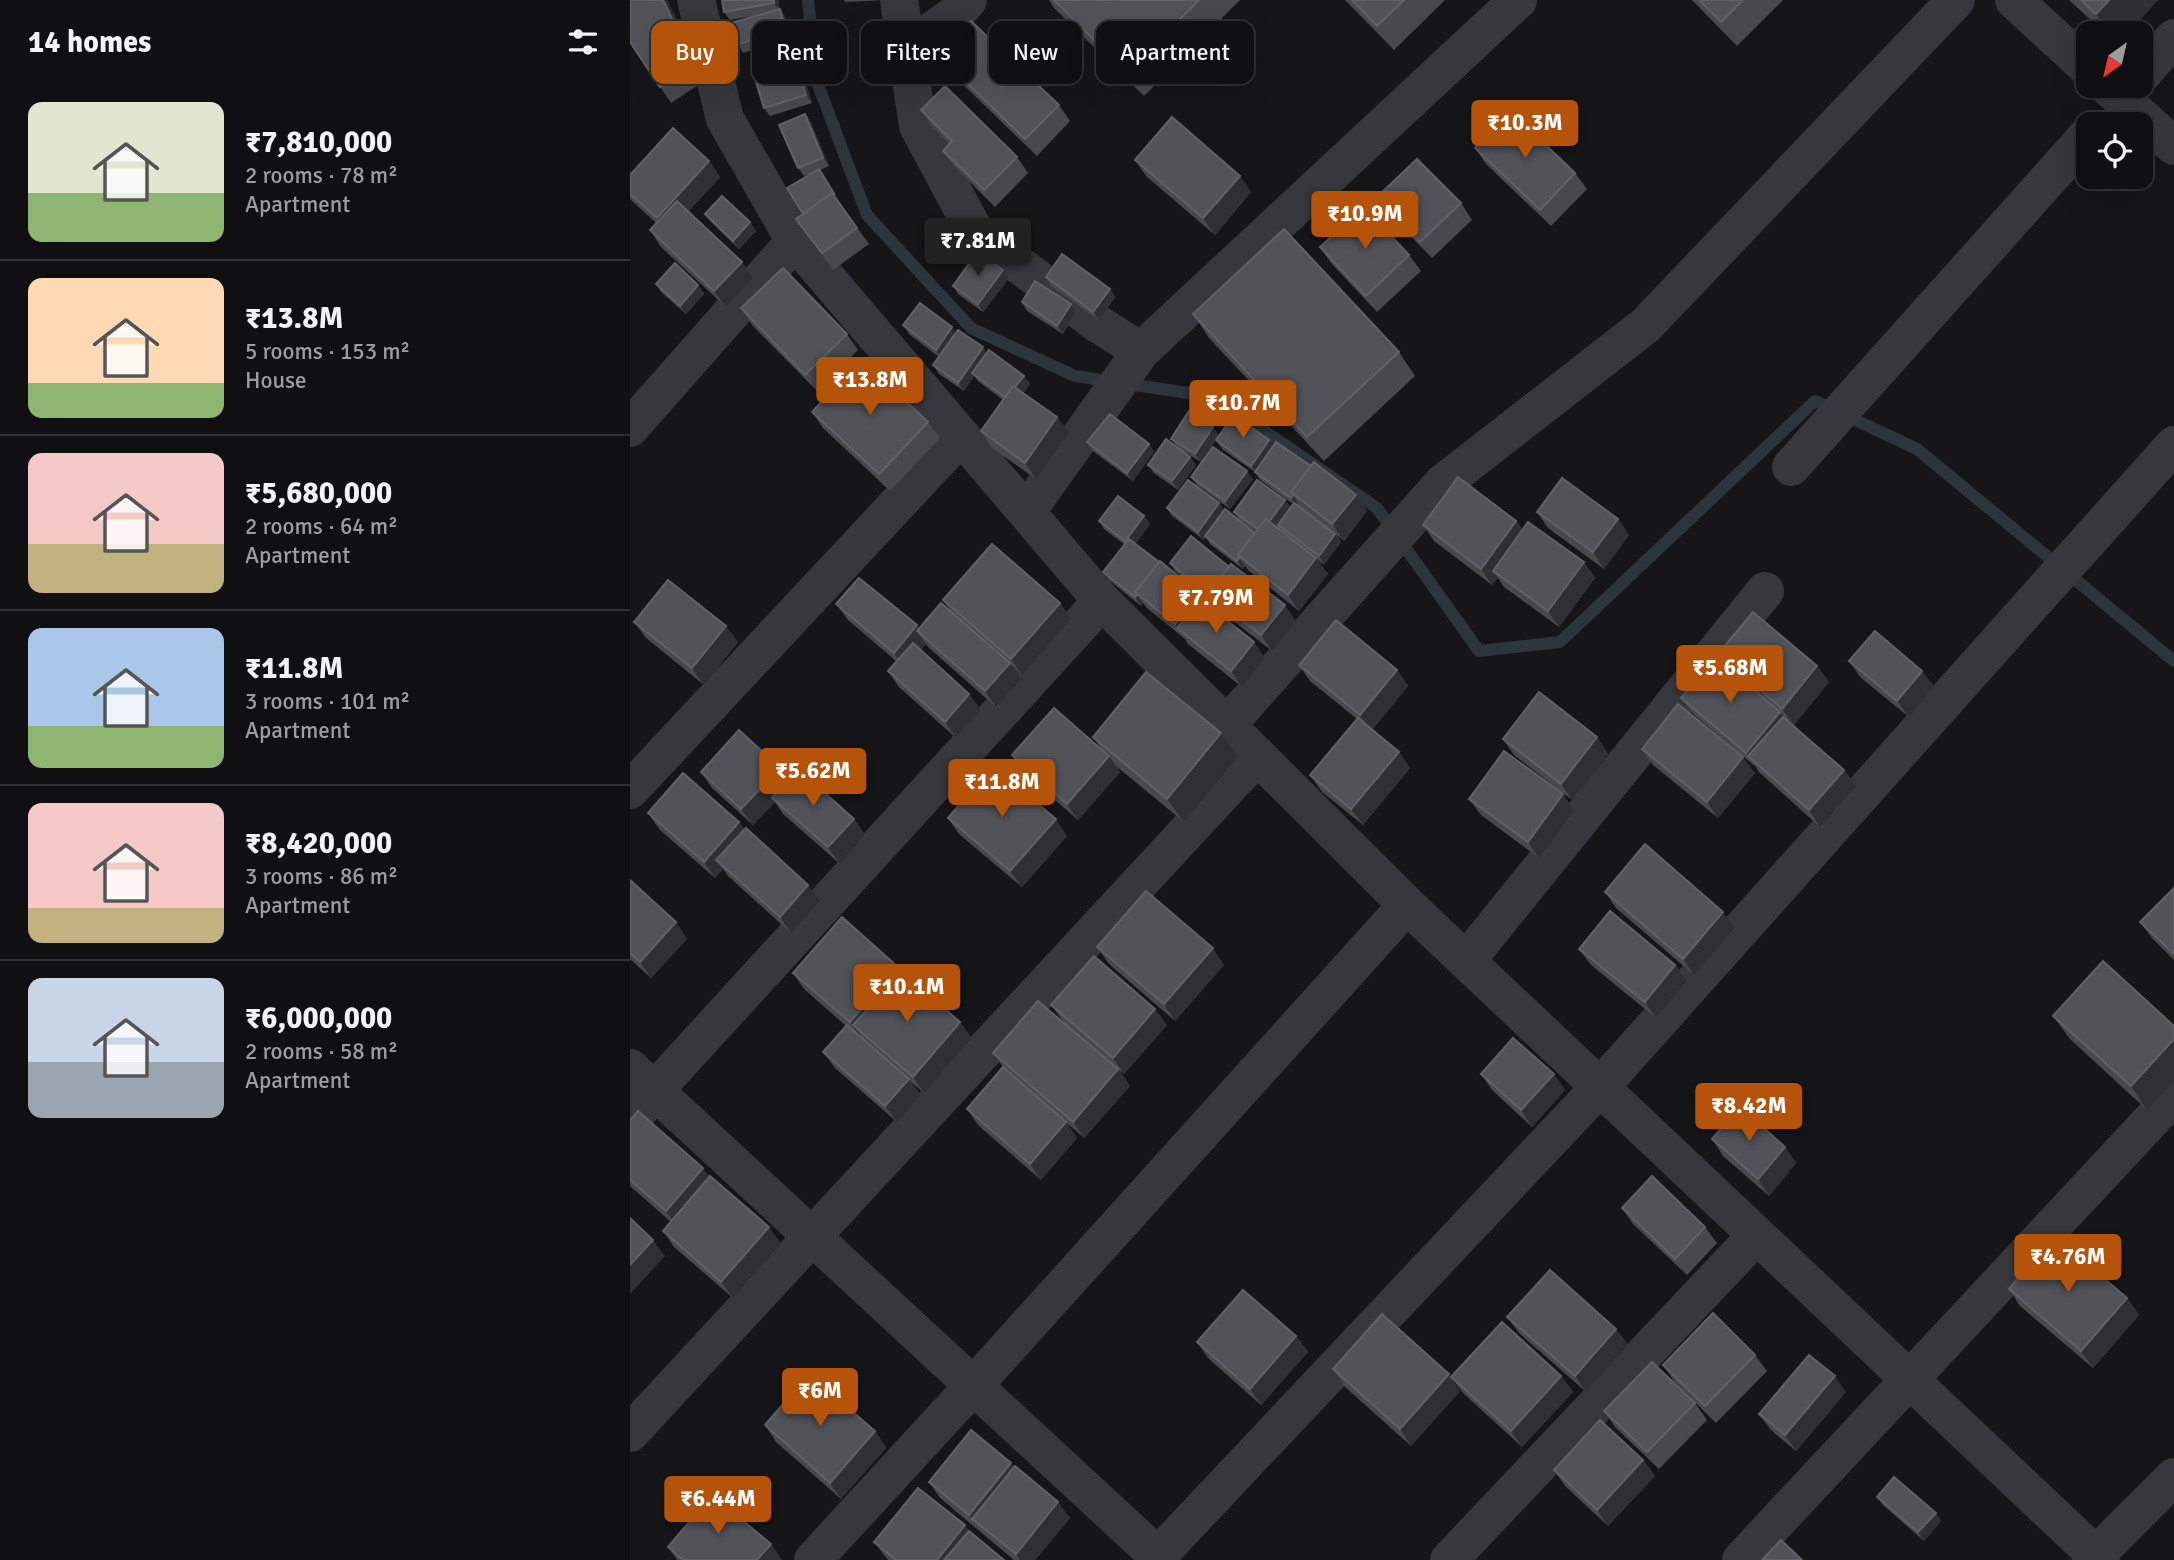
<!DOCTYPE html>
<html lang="en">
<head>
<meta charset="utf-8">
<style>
	:root { --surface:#101012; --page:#19191b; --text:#f1f3f6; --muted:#9c9d9f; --line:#303032; --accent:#b45309 }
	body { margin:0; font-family:Signika,sans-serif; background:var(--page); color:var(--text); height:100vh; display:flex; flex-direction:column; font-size:26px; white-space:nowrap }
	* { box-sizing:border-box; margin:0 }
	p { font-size:23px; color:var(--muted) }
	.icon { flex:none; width:38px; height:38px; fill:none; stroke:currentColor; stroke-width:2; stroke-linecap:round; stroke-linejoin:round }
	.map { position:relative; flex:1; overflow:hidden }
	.sheet { display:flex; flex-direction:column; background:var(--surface); width:630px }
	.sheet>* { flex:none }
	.top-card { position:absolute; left:21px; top:21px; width:665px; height:63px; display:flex; gap:14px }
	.needle { width:46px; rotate:214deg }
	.buttons { position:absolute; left:1446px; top:21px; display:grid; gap:14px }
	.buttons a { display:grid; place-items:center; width:77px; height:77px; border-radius:14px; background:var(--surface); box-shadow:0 7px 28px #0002,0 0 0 2px var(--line); font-size:35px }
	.price { position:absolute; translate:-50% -60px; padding:0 16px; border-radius:7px; background:var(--accent); color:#fff; font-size:23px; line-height:46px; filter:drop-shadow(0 2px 4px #0008) }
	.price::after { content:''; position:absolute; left:50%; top:42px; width:21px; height:16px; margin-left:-10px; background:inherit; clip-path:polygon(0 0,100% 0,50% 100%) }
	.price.current { background:#222; color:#fff }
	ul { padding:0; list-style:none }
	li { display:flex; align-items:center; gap:21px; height:175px; padding:0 28px }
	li+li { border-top:2px solid var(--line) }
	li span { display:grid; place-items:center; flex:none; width:196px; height:140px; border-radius:14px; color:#555 }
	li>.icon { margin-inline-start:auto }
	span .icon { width:84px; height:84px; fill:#fffc; stroke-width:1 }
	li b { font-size:30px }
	h2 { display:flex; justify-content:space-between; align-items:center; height:84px; padding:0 28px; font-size:30px }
	.tag { padding:0 24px; border-radius:14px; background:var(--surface); box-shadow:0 7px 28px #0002,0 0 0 2px var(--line); font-size:24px; line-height:63px }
	.tag.current { background:var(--accent); color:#fff }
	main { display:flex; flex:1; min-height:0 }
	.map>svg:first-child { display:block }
</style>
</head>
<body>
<main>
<section class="sheet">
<h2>14 homes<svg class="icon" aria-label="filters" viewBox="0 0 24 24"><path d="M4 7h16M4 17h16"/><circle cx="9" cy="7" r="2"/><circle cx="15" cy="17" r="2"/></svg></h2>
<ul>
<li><span style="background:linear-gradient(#dfe7d0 65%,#8fb573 0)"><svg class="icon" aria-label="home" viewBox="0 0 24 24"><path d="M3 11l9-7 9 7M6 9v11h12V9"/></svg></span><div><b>₹7,810,000</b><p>2 rooms · 78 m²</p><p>Apartment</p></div></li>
<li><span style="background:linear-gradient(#ffd9b3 75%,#8fb573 0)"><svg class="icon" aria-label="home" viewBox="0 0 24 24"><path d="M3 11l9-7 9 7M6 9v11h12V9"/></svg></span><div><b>₹13.8M</b><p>5 rooms · 153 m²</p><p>House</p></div></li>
<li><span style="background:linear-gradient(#f6c9c9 65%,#c2b280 0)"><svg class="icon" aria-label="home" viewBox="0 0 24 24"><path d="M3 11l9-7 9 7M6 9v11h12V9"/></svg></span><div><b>₹5,680,000</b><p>2 rooms · 64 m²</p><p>Apartment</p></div></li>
<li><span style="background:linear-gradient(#a9c7e8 70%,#8fb573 0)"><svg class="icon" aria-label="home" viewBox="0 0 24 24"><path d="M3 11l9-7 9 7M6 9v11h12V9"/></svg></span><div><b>₹11.8M</b><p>3 rooms · 101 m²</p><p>Apartment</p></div></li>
<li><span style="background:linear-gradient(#f6c9c9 75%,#c2b280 0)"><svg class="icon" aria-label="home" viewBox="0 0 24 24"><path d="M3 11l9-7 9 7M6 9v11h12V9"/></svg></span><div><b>₹8,420,000</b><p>3 rooms · 86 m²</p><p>Apartment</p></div></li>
<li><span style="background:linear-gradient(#c9d6e8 60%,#9aa5b1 0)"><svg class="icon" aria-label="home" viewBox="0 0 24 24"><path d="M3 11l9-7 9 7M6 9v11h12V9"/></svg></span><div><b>₹6,000,000</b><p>2 rooms · 58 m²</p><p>Apartment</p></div></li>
</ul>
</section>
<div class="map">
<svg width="1544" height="1560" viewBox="0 0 1544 1560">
	<rect width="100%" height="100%" fill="#161618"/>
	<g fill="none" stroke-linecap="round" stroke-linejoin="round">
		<!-- stream -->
		<path stroke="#2c353c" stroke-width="12" d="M178,0L187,82L237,215L341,328L445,376L585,397L747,508L849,651L930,642L1185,401L1287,449L1544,661"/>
		<!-- minor -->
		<path stroke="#37383d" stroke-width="38" d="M66,0L95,119L165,241L472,601L777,905L1471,1560
			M269,0L288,126L345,232L468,324L511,351
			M1384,0L1458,68
			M275,51L325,14L338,0
			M1510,76L1544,38
			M1477,86L1544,146
			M0,428L165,241
			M1161,467L1458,135
			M397,511L511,351L888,0
			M596,726L813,483L1016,325L1326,0
			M0,790L331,436
			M836,961L1135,591
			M0,1068L532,1560
			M0,1122L24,1091L472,601
			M0,1433L627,756
			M183,1560L344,1385L777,905
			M524,1560L971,1086L1544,445
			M819,1560L1126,1236
			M1111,1560L1544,1096
			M1461,1560L1544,1477"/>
	</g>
	<!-- wall -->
	<path fill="#47494d" d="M0,0H37L76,80L41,103L0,42Z
		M148,0L150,9L155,17L162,38L165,43L173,67L169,68L173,74L182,103L140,116L134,108L147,72L143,67L136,46L113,53L108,44L129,15L100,20L94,12Z
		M214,0H256L215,2Z
		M419,0H610L514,96L424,8Z
		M715,0H815L764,50Z
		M1062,0H1153L1107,46Z
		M1439,0H1528L1498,33H1475Z
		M308,55L429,105L440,121L407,156L319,71Z
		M291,110L387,157L398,173L365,207L325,167L313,151L320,144L302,126Z
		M175,114L181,123L199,166L190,170L210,204L239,244L203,270L166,219L173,214L182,173L174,176L168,168Z
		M845,148L945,173L957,189L921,226L856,164Z
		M505,160L621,192L585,235L516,176Z
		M79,161L90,177L58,212L123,278L96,307L31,247L20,230L26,223L0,199V175Z
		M747,197L831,203L842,220L802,258L759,214Z
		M75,214L120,222L126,231L109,249L81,222Z
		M690,247L779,255L791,271L747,312L701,263Z
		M373,270L379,278L353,312L328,294L323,286Z
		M416,277L480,289L485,297L469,320L421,286Z
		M26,284L68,285L74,294L56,314L31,292Z
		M392,302L441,304L446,312L433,334L397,311Z
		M111,308L217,334L228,350L187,391L122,325Z
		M563,314L769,352L785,376L694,461L579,338Z
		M273,325L326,333L394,376L400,384L393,393L427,417L439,433L406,479L362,448L351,431L373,400L348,381L344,376L334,391L309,374L303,365L309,357L279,334Z
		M182,412L298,422L310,438L260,491L193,428Z
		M589,435L571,462L547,447L541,439Z
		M586,440H639L643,447L681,466L726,495L737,511L714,541L706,534L711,542L694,565L687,559L698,574L669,611L619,571L615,566L613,569L580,544L576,537L574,540L542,516L537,508L589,503L594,510L625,533L626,532L610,520L604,512L655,500L661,508L663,504L630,480L625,472L592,449Z
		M457,442L519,444L524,452L503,481L463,451Z
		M560,457L566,465L548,490L524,473L518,465Z
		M561,477L623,479L600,509L567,485Z
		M907,512L988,519L999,535L974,569L918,528Z
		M514,516L520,524L505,544L569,593L577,605L635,658L612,687L558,644L555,639L517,608L513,603L511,606L479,580L473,572L495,545L474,529L469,521Z
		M886,521L893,530L954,562L965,578L929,627L874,587L868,578L862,585L804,541L793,525Z
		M540,563L666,621L642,651L589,610L582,600L545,571Z
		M313,600L430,603L441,619L392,675L382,666L391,680L366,707L298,647L296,644L291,650L351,710L326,738L269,687L258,671L266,661L218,620L206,604L289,629L321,611Z
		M4,622L108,642L74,685L16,638Z
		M1088,654L1187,666L1199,682L1164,725L1152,715L1214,770L1226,786L1190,827L1129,772L1126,767L1063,714L1051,698L1097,667Z
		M1219,661L1292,671L1304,687L1279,717L1231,678Z
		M669,665L767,670L778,686L742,730L769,752L780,768L733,825L692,792L680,775L727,719L680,681Z
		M463,737L608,757L554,822L486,766L490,772L448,820L393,772L382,755L472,750Z
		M967,737L978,754L942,800L884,755L873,739Z
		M1012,749L1125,773L1088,818L1023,765Z
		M150,768L158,780L224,819L235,835L210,864L153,814L145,802L123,825L82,788L71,772Z
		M933,794L944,811L909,858L851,815L839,799Z
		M18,813L109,822L115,830L190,901L161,933L98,876L93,869L85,878L30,830Z
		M318,818L437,836L392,887L329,834Z
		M0,880L57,939L21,978L0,959Z
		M1544,888V960L1522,938L1510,922Z
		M975,892L1105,928L1064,975L986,908Z
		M467,947L594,965L545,1021L479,964Z
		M949,949L1045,965L1057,981L1026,1018L961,965Z
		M271,971L342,1038L294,1093L280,1081L291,1095L267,1122L205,1068L193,1052L216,1026L174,989L163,973Z
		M421,1005L525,1009L537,1025L494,1074L489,1070L500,1086L454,1138L437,1123L447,1138L411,1180L348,1125L337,1109L373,1067L363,1053L433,1021Z
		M1423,1016L1544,1026V1081L1517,1110L1440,1039Z
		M851,1074H924L935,1090L902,1127L862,1090Z
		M0,1120L79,1177L151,1244L103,1298L44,1247L33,1231L41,1222L0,1186Z
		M1082,1139L1155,1147L1166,1163L1139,1196L1093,1156Z
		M992,1208L1075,1227L1087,1243L1057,1275L1003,1224Z
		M1379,1289L1497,1298L1509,1315L1463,1368L1390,1306Z
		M877,1317L986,1329L998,1345L956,1392L889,1333Z
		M666,1336L678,1352L631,1405L578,1358L567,1342Z
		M1125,1355L1137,1371L1086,1423L1044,1381L1033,1365Z
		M703,1369L830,1391L781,1446L714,1386Z
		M931,1376L943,1392L892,1447L833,1393L821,1377Z
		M1216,1392L1166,1451L1141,1430L1129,1414Z
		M1065,1403L1077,1420L1029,1469L985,1427L974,1411Z
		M135,1425L245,1431L256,1448L211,1499L146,1442Z
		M1013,1460L1025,1476L978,1526L935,1486L924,1470Z
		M384,1468L440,1518L405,1560H384L310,1498L299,1482Z
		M1247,1497L1311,1521L1294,1541L1253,1505Z
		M340,1532L374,1560H258L244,1542Z
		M141,1544L152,1560H47L38,1547Z"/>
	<!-- shaded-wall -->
	<path fill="#2f3033" d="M33,0H37L76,80L64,64Z
		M144,0H148L150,11L144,3Z
		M1479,0H1528L1498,33H1479L1466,14Z
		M150,9L155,17L162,38L156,30Z
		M159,35L165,43L173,67L167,59Z
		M167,66L173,74L182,103L176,95Z
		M175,114L181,123L199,166L193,158Z
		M79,161L90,177L38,234L27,218Z
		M610,176L621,192L585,235L573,218Z
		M120,222L126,231L109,249L103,241Z
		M112,262L123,278L96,307L84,291Z
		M373,270L379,278L353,312L348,304Z
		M68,285L74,294L56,314L50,306Z
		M480,289L485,297L469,320L463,312Z
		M441,304L446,312L433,334L427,326Z
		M322,327L328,336L311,358L306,350Z
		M353,347L358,355L342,373L344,376L334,391L328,383Z
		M394,376L400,384L383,407L377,399Z
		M427,417L439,433L406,479L395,463Z
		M583,427L589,435L571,462L565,454Z
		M639,440L645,449L627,474L621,466Z
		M519,444L524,452L503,481L497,473Z
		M560,457L566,465L548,490L542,481Z
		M617,471L623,479L600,509L595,501Z
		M663,495L668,503L666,506L661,498Z
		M726,495L737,511L714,541L702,524Z
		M655,500L661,508L638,540L632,532Z
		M589,503L595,512L574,540L568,532Z
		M514,516L520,524L501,550L495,541Z
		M988,519L999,535L974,569L963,552Z
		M886,521L898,537L863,571L868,578L862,585L851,569Z
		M705,534L711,542L694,565L689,556Z
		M609,558L615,566L613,569L607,561Z
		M686,558L698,574L669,611L658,595Z
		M954,562L965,578L929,627L918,611Z
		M569,593L581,610L548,629L545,624Z
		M507,595L513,603L511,606L505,597Z
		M430,603L441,619L392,675L381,659Z
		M655,605L666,621L642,651L631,635Z
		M287,625L297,640L287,631L296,644L275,669L264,653Z
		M96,626L108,642L74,685L62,668Z
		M624,642L635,658L612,687L601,671Z
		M380,663L391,680L366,707L355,691Z
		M1187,666L1199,682L1164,725L1152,709Z
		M767,670L778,686L741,731L730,715Z
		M1292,671L1304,687L1279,717L1267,701Z
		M339,694L351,710L326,738L315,722Z
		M1150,712L1162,728L1120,758L1116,753Z
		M591,733L608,757L554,822L537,799Z
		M967,737L978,754L942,800L931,784Z
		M769,752L780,768L733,825L721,809Z
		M479,756L490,772L448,820L437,804Z
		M1113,757L1125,773L1088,818L1077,802Z
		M150,768L161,784L142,798L145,802L123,825L111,809Z
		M1214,770L1226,786L1190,827L1179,810Z
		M933,794L944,811L909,858L898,842Z
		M224,819L235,835L210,864L198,847Z
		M426,819L437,836L392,887L380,871Z
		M109,822L120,838L86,860L93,869L85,878L74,862Z
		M178,885L190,901L161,933L150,917Z
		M1093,912L1105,928L1064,975L1053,959Z
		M46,922L57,939L21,978L10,962Z
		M583,948L594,965L545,1021L534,1004Z
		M1045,965L1057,981L1026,1018L1015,1002Z
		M268,967L279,983L223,1025L232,1037L231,1038L220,1022Z
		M525,1009L537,1025L494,1074L483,1058Z
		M330,1022L342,1038L294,1093L283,1077Z
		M1544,1039V1081L1517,1110L1501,1086Z
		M488,1069L500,1086L454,1138L443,1122Z
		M924,1074L935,1090L902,1127L891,1110Z
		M279,1079L291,1095L267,1122L255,1106Z
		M436,1122L447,1138L411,1180L400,1164Z
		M1155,1147L1166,1163L1139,1196L1128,1179Z
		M73,1168L85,1184L47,1227L36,1211Z
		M139,1227L151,1244L103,1298L91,1282Z
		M23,1240L35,1256L0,1294V1265Z
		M1497,1298L1509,1315L1463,1368L1451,1351Z
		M986,1329L998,1345L956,1392L945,1376Z
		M666,1336L678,1352L631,1405L620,1389Z
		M819,1374L830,1391L781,1446L770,1429Z
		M931,1376L943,1392L892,1447L881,1431Z
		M1205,1376L1216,1392L1166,1451L1155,1435Z
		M245,1431L256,1448L211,1499L200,1483Z
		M1013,1460L1025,1476L978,1526L967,1510Z
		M381,1463L392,1479L342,1519L339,1515Z
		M428,1502L440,1518L405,1560H390L386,1554Z
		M1306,1513L1311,1521L1294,1541L1288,1532Z
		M335,1525L347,1541L332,1560H307Z
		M141,1544L152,1560H127Z"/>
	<!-- building -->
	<path fill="#525359" stroke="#5f6168" stroke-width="2" d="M0,0H33L64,64L30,87L0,42Z
		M92,0H144V3L94,12Z
		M424,0H569L497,73Z
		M722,0H774L747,26Z
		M1069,0H1113L1091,22Z
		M1451,0H1479L1466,14Z
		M150,9L156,30L108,44L101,23Z
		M341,21L429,105L395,139L308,55Z
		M159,35L167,59L143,67L135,42Z
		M167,66L176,95L134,108L125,79Z
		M315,86L387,157L354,190L313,151L322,141L291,110Z
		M880,110L945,173L910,210L845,148Z
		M175,114L193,158L168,168L149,125Z
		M542,117L610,176L573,218L505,160Z
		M43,128L79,161L27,218L0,194V175Z
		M787,159L831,203L790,242L747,197Z
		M189,169L205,195L202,193L173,214L157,188Z
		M202,193L227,228L192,253L166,219Z
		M92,196L120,222L103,241L75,214Z
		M47,201L112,262L84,291L20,230Z
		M734,207L779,255L736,296L690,247Z
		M654,229L769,352L677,437L563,314Z
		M348,251L373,270L348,304L323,286Z
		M432,254L480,289L463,312L416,277Z
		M45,263L68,285L50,306L26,284Z
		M153,268L217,334L175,375L111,308Z
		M405,281L441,304L427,326L392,302Z
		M290,303L322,327L306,350L273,325Z
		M328,330L353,347L328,383L303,365Z
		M359,350L394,376L385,387L383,386L375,397L342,373Z
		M231,359L298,422L249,474L182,412Z
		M383,386L427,417L395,463L351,431Z
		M559,411L583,427L565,454L541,439Z
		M480,414L519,444L497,473L457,442Z
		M604,415L639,440L621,466L586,440Z
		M536,439L560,457L542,481L518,465Z
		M646,442L681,466L661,492L663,495L661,498L625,472Z
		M583,447L617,471L595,501L561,477Z
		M684,462L726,495L702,524L661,492Z
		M828,477L886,521L851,569L793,525Z
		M932,478L988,519L963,552L907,512Z
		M558,480L589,503L568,532L537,508Z
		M627,480L655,500L639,522L636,519L628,529L604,512Z
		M488,496L514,516L495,541L469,521Z
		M664,503L705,534L689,556L648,525Z
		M595,509L625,533L608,555L609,558L607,561L575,536Z
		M636,519L686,558L658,595L608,555Z
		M898,522L954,562L918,611L863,571Z
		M561,536L599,567L578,594L540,563Z
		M499,539L529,562L505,592L507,595L505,597L473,572Z
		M362,544L430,603L381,659L313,600Z
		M530,561L569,593L545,624L505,592Z
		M601,564L655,605L631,635L577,594Z
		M229,578L287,625L264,653L206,604Z
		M38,580L96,626L62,668L4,622Z
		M570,599L624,642L601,671L547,628Z
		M311,603L380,663L355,691L287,631Z
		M1123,612L1187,666L1152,709L1088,654Z
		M706,620L767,670L730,715L669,665Z
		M1245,631L1292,671L1267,701L1219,661Z
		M283,643L339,694L315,722L258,671Z
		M1085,657L1150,712L1116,753L1051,698Z
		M516,672L591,733L537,799L463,737Z
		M909,692L967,737L931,784L873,739Z
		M1048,704L1113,757L1077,802L1012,749Z
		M424,708L479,756L437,804L382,755Z
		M1153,717L1214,770L1179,810L1118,756Z
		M728,718L769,752L721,809L680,775Z
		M109,730L150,768L111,809L71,772Z
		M874,751L933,794L898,842L839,799Z
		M363,766L426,819L380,871L318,818Z
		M168,769L224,819L198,847L142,798Z
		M53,773L109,822L74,862L18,813Z
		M116,828L178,885L150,917L86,860Z
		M1015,844L1093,912L1053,959L975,892Z
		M0,880L46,922L10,962L0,953Z
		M1544,888V954L1510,922Z
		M516,891L583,948L534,1004L467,947Z
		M980,911L1045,965L1015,1002L949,949Z
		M212,917L268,967L220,1022L163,973Z
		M464,956L525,1009L483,1058L421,1005Z
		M1473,961L1544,1026V1039L1501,1086L1423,1016Z
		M271,971L330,1022L283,1077L223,1025Z
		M408,1001L488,1069L443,1122L363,1053Z
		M217,1025L279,1079L255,1106L193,1052Z
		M883,1038L924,1074L891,1110L851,1074Z
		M373,1067L436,1122L400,1164L337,1109Z
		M1110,1107L1155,1147L1128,1179L1082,1139Z
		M8,1111L73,1168L36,1211L0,1180V1120Z
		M80,1176L139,1227L91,1282L33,1231Z
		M1022,1176L1075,1227L1045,1259L992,1208Z
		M0,1218L23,1240L0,1265Z
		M1424,1236L1497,1298L1451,1351L1379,1289Z
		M920,1270L986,1329L945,1376L877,1317Z
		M613,1290L666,1336L620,1389L567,1342Z
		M1083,1313L1125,1355L1075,1406L1033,1365Z
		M752,1314L819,1374L770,1429L703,1369Z
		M872,1322L931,1376L881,1431L821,1377Z
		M1179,1355L1205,1376L1155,1435L1129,1414Z
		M1022,1362L1065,1403L1017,1452L974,1411Z
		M179,1374L245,1431L200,1483L135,1425Z
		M970,1420L1013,1460L967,1510L924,1470Z
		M341,1430L381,1463L339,1515L299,1482Z
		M385,1466L428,1502L386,1554L342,1519Z
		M1264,1477L1306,1513L1288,1532L1247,1497Z
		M288,1488L335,1525L307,1560H266L244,1542Z
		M82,1495L141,1544L127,1560H53L38,1547Z
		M339,1531L374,1560H314Z
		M1151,1540L1172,1560H1132Z"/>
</svg>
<div class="buttons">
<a><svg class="needle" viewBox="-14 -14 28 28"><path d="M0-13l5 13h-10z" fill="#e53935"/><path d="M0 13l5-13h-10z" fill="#9c9d9f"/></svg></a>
<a><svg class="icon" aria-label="locate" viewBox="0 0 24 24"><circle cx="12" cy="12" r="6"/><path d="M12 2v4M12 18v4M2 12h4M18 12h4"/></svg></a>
</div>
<b class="price" style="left:895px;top:160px">₹10.3M</b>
<b class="price" style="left:735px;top:251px">₹10.9M</b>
<b class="price current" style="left:348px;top:278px">₹7.81M</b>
<b class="price" style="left:240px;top:417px">₹13.8M</b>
<b class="price" style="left:613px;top:440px">₹10.7M</b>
<b class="price" style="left:586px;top:635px">₹7.79M</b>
<b class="price" style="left:1100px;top:705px">₹5.68M</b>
<b class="price" style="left:183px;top:808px">₹5.62M</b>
<b class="price" style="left:372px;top:819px">₹11.8M</b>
<b class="price" style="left:277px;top:1024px">₹10.1M</b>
<b class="price" style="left:1119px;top:1143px">₹8.42M</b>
<b class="price" style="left:1438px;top:1294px">₹4.76M</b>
<b class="price" style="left:190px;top:1428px">₹6M</b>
<b class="price" style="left:88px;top:1536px">₹6.44M</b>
<div class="top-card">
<a class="tag current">Buy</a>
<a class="tag">Rent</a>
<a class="tag">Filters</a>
<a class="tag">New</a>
<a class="tag">Apartment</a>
</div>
</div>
</main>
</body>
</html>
